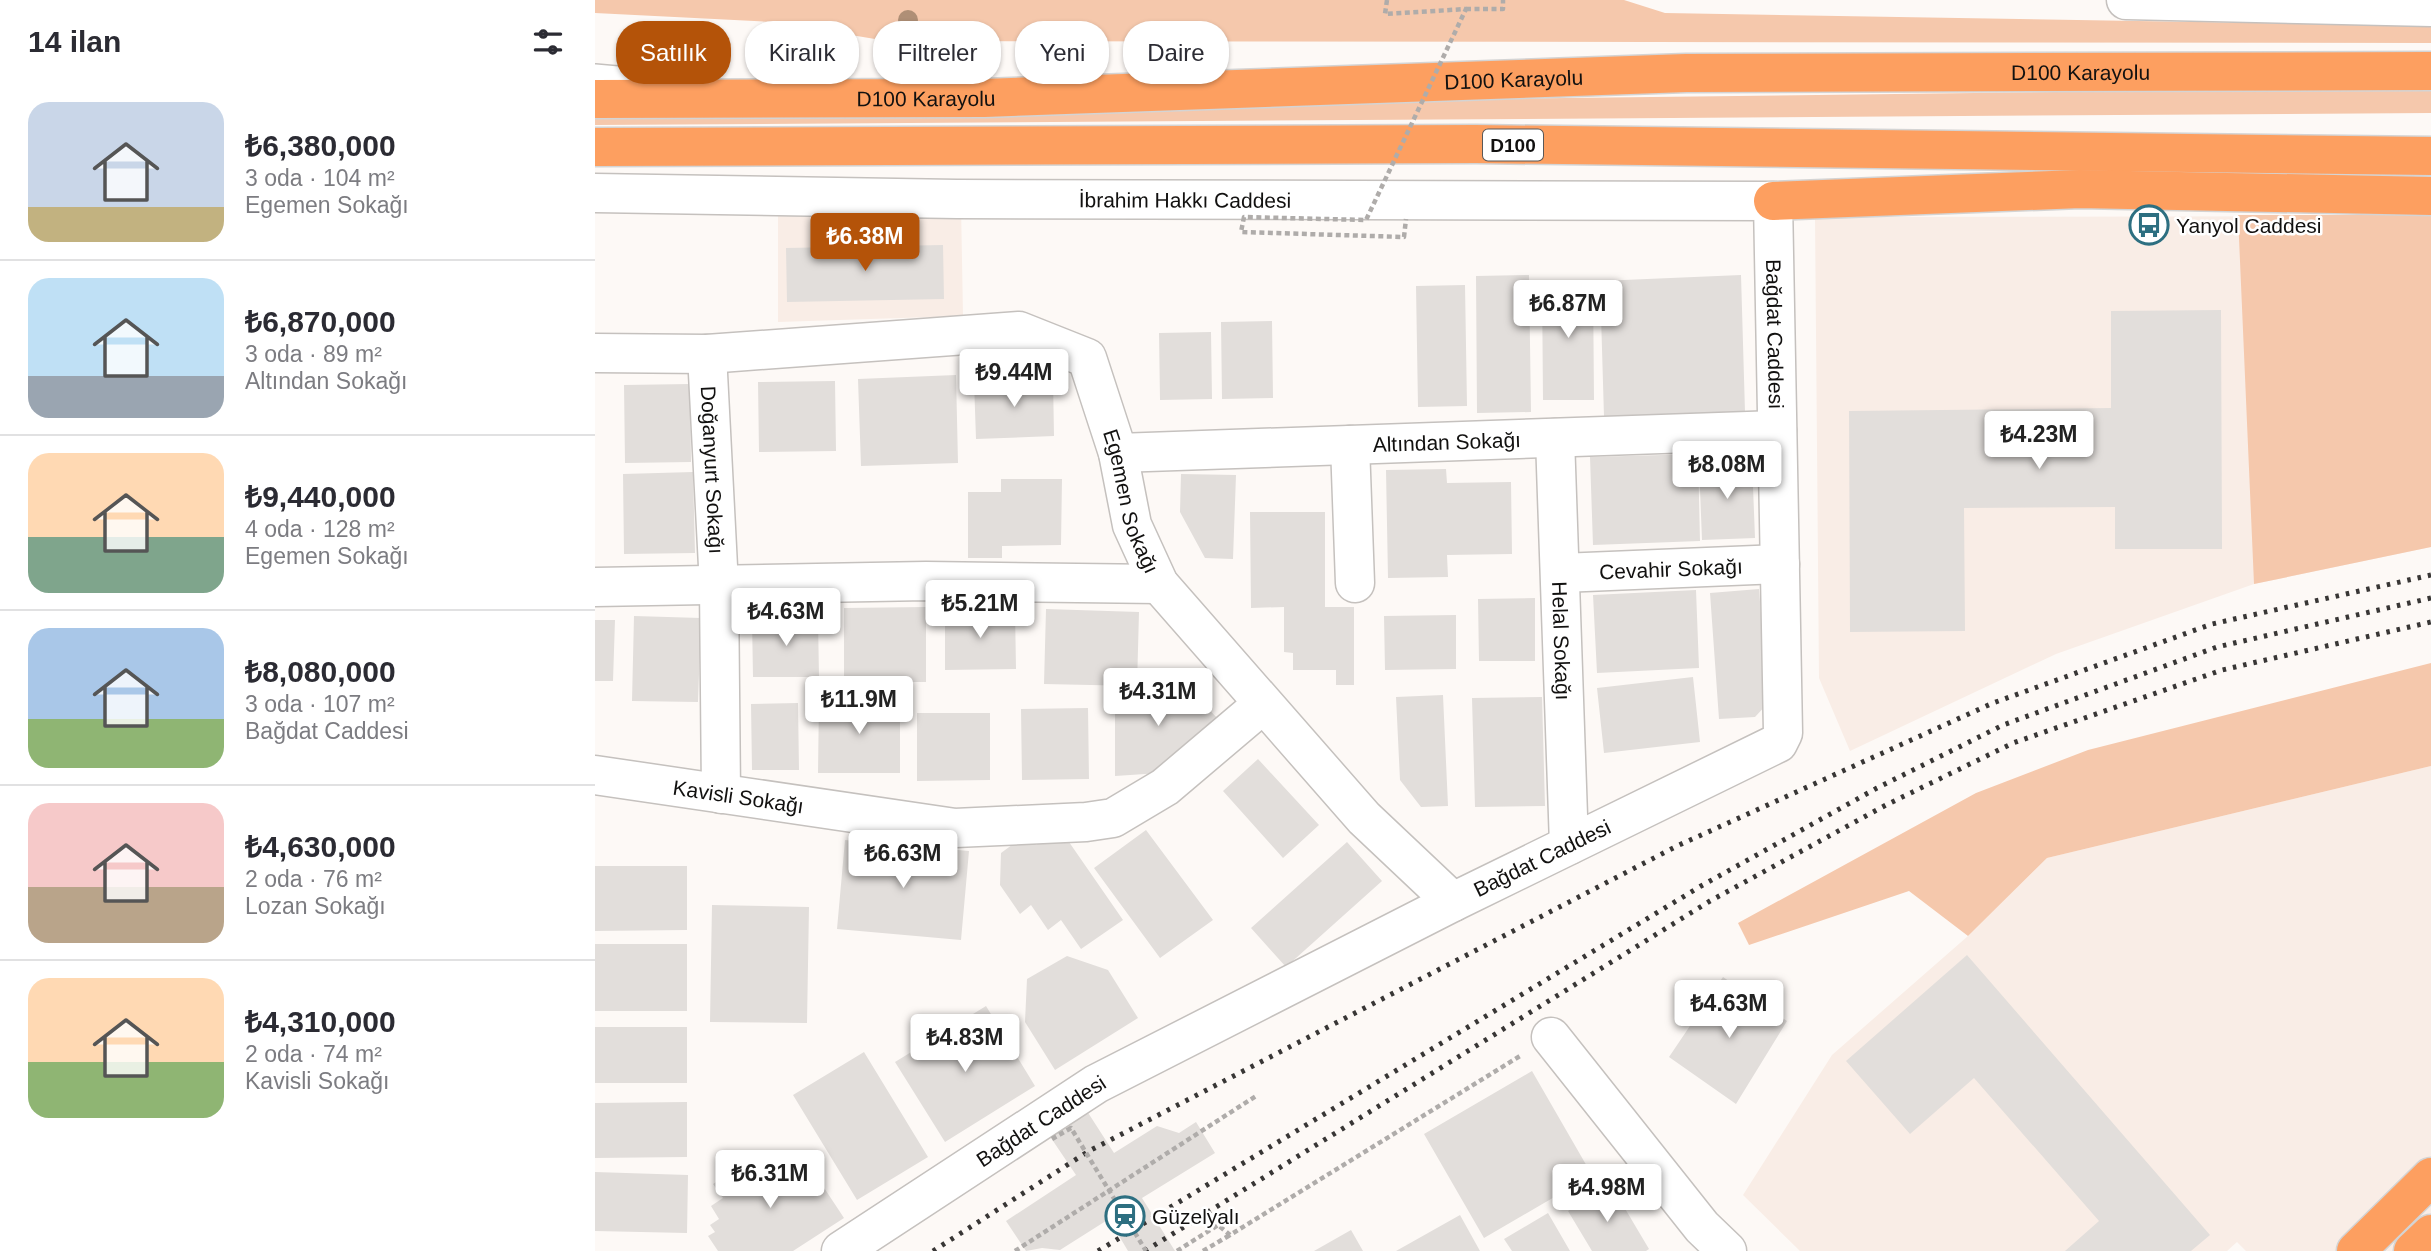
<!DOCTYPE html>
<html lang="tr">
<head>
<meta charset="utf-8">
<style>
	:root { --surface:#fff; --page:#f7f7f7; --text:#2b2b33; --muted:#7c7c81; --line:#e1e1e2; --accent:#b45309 }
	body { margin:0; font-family:Helvetica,sans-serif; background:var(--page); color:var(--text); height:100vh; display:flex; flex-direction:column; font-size:26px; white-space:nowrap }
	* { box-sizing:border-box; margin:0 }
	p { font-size:23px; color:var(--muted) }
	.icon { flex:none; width:38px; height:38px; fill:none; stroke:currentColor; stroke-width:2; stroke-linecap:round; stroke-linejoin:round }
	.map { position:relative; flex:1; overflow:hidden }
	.panel { display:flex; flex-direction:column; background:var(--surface); width:595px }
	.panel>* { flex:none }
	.top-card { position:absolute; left:21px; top:21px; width:665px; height:63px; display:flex; gap:14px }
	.price { position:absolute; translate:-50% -60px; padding:0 16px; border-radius:7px; background:#fff; color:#222; font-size:23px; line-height:46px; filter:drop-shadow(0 2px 4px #0008) }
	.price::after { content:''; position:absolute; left:50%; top:42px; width:21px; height:16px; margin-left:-10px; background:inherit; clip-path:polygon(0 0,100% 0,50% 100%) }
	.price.active { background:var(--accent); color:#fff }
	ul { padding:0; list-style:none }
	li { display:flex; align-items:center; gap:21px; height:175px; padding:0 28px }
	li+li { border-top:2px solid var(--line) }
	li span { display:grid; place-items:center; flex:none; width:196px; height:140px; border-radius:21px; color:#555 }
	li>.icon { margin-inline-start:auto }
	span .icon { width:84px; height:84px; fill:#fffc; stroke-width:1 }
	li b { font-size:30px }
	h2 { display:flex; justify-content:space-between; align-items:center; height:84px; padding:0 28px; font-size:30px }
	.chip { padding:0 24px; border-radius:28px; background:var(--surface); box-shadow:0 2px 5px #0004; font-size:24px; line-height:63px }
	.chip.active { background:var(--accent); color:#fff }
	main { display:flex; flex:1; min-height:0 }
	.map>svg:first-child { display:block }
</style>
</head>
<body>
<main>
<section class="panel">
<h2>14 ilan<svg class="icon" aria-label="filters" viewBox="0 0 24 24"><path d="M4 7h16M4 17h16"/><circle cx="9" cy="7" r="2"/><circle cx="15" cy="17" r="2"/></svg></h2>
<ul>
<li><span style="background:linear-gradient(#c9d6e8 75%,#c2b280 0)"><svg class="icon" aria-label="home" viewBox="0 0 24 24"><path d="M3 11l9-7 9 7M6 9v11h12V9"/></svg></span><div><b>₺6,380,000</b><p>3 oda · 104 m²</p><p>Egemen Sokağı</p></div></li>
<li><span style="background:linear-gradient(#bfe0f5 70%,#9aa5b1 0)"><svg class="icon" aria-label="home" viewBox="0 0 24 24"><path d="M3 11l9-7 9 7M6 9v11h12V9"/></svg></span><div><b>₺6,870,000</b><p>3 oda · 89 m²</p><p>Altından Sokağı</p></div></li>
<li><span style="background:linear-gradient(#ffd9b3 60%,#7fa58c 0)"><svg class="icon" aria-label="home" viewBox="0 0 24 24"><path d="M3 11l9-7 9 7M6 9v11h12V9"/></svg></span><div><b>₺9,440,000</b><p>4 oda · 128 m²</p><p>Egemen Sokağı</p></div></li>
<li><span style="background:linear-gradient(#a9c7e8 65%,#8fb573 0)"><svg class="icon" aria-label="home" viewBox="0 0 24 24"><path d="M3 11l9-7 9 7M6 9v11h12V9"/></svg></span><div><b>₺8,080,000</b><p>3 oda · 107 m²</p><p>Bağdat Caddesi</p></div></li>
<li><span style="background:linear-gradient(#f6c9c9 60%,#b9a48a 0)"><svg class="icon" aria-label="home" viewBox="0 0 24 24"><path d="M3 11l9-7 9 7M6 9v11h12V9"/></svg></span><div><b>₺4,630,000</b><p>2 oda · 76 m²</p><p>Lozan Sokağı</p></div></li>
<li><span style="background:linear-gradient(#ffd9b3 60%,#8fb573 0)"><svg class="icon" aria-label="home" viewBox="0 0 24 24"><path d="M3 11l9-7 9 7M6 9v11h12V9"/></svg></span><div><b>₺4,310,000</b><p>2 oda · 74 m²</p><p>Kavisli Sokağı</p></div></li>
</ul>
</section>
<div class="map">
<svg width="1836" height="1251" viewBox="0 0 1836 1251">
	<rect width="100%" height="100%" fill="#fdf9f6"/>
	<!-- built -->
	<path fill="#f9ede6" d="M183,204H366L368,316L183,322Z
		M1836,216V547L1659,584L1461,654L1255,751L1224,678L1220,217Z
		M1836,766V1251H1651L1642,1242L1632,1251H1205L1148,1195L1237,1055L1373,936L1452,858Z"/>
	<!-- green -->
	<path fill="#f5c8ac" d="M0,0H1029L1070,13L1836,26V43L292,41L178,22L0,13Z
		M1627,90H1836V113L0,125V102L809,100Z
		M1643,215H1836V547L1659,584Z
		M1836,663V766L1452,858L1373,936L1314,891L1154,945L1143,923L1381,793L1493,750Z"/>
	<!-- building -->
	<path fill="#e2dedb" d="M348,245L349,299L192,302L191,248Z
		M934,275L936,412L882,413L881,276Z
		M1146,275L1150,412L1009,417L1005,281Z
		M947,281H998L999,400H948Z
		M870,285L872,406L823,407L821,286Z
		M1626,310L1627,549H1520V507L1369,508L1370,631L1255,632L1254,411L1516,408V311Z
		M677,321L678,398L627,399L626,322Z
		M616,332L617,399L565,400L564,333Z
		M361,375L363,463L266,466L263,379Z
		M458,379L459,436L381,439L379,381Z
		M240,381L241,451L164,452L163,382Z
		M95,384L96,462L30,463L29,385Z
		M1103,454L1105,541L998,545L995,457Z
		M1157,461L1160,538L1107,540L1104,464Z
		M851,469L852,483L916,482L917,554L852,555L853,577L793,578L791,470Z
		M98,472L100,553L29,554L28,474Z
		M586,474L641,475L638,559L610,558L585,512Z
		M406,479H467L466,545L407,546V558H373V492H406Z
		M655,512H730V607H759V685H741V670H698V653L689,652V607L656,608Z
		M1164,589L1173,703L1160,717L1124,719L1115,593Z
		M1101,590L1104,668L1002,673L998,595Z
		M940,598V661H884L883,599Z
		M331,607V682H249V608Z
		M451,609L544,612L542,686L449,684Z
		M420,610L421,669L350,670V611Z
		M861,615V669L790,670L789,616Z
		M39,616L106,618L103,702L37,701Z
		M223,619L224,677H158L157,620Z
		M0,620H20L18,681H0Z
		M582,676L625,721L565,773L520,776V698L555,696Z
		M1098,677L1105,742L1009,753L1002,688Z
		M848,695L853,806L826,807L805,780L801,697Z
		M947,697L950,806L880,807L877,698Z
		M224,699H305V773H223Z
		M203,703L204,770H157L156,704Z
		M493,708L494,779L427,780L426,709Z
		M322,713H395V780L322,781Z
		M663,759L724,825L688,858L628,791Z
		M465,829L528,920L486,949L466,920L453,930L436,905L425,914L405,885L406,853L433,833L441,845Z
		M551,830L618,920L565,958L499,868Z
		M250,840L374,851L366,940L242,929Z
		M752,842L787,881L691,967L656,928Z
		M0,866H92V930L0,931Z
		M117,905L214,907L212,1023L115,1022Z
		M0,944H92V1011H0Z
		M1372,955L1615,1235L1596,1251H1470L1504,1221L1379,1078L1315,1134L1251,1061Z
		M472,956L513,970L543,1018L460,1070L430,1022L432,979Z
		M1128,977L1192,1021L1141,1104L1074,1057Z
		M391,1006L440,1086L350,1142L300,1062Z
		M0,1027H92V1083H0Z
		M269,1052L333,1157L262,1200L198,1095Z
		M937,1071L997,1175L889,1238L829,1134Z
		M92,1102V1157L0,1158V1103Z
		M490,1108L519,1153L562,1126L584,1133L601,1122L620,1153L547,1198L580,1251H533L514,1219L465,1250L447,1248L431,1251L411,1221L481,1175L452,1132Z
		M164,1154L184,1184L214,1165L249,1218L198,1251H123L113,1236L120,1232L115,1225L124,1219L116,1206L128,1198L118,1184Z
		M0,1172L93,1175L92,1233L0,1231Z
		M1016,1185L1054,1249L1051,1251H997L973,1211Z
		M953,1213L975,1251H917L909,1239Z
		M865,1215L885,1251H801Z
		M756,1230L768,1251H719Z"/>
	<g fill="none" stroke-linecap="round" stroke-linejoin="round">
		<!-- lane casing -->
		<g stroke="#c5c1be" stroke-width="24">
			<path id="lane" d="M0,75L78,82"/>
		</g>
		<!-- street casing -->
		<g stroke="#c5c1be" stroke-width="41">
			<g id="street">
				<path id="s1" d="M0,353L112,354L424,331L492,358L523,453L537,525L564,584L769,818L858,902"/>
				<path id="s2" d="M112,354L124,586L126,794"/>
				<path id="s3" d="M960,438L974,845"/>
				<path d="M755,445L760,583"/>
				<path id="s4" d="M523,453L1182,430"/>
				<path id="s5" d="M966,573L1185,564"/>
				<path d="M0,587L331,581L564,584"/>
				<path id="s6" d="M0,775L360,828L491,822L518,818L570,787L668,704"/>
				<path d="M956,1037L1107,1227L1132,1251"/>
			</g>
		</g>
		<!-- secondary casing -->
		<g stroke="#c5c1be" stroke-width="41">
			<g id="secondary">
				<path d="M1531,0L1836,7"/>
				<path id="s7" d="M0,193L362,199L1178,201L1188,733L1183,743L858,902L501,1084L246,1251"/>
			</g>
		</g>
		<!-- highway casing -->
		<g stroke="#d4d4d4" stroke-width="41">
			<g id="highway">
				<path id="s8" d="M0,99L389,98L1091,73L1836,71"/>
				<path d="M0,147L881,144L1836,156"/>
				<path d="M1178,201L1485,189L1836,196"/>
				<path d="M1761,1251L1836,1177"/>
				<path d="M1818,1251L1836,1234"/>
			</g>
		</g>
		<!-- path -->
		<path stroke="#afacaa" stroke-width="4.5" stroke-dasharray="5 3.5" stroke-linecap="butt" d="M871,9H908V0
			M420,1251L661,1096
			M582,1251L623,1225L635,1235L925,1056
			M608,1251L635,1235"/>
		<!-- lane -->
		<use href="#lane" stroke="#fff" stroke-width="21"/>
		<!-- street -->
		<use href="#street" stroke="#fff" stroke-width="38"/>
		<!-- secondary -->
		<use href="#secondary" stroke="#fff" stroke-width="38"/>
		<!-- highway -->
		<use href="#highway" stroke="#fd9f60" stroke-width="38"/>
		<!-- rail -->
		<path stroke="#383635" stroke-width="5" stroke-dasharray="3.5 7" stroke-linecap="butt" d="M338,1251L494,1151L1082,846L1398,703L1617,624L1836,575
			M503,1251L1106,886L1282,788L1408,725L1622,647L1836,598
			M550,1251L1115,901L1291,805L1418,743L1627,670L1836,622"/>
		<!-- path-bridge -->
		<path stroke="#afacaa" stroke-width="4.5" stroke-dasharray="5 3.5" stroke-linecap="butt" d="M792,0L790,14L871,9L771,220L649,217L646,232L809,237L811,219
			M457,1139L476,1128L551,1251"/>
	</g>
	<!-- trees -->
	<circle fill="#af8f76" cx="313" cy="20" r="10"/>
	<!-- icons -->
	<defs>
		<g id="bus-ring" transform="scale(2.0125)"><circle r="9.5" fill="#fff" stroke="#2d6f81" stroke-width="1.5"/><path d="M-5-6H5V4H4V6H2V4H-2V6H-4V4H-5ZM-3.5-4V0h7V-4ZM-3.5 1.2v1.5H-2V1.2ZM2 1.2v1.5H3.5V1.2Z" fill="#2d6f81"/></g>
		<g id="station-ring" transform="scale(2.0125)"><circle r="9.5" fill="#fff" stroke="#2d6f81" stroke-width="1.5"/><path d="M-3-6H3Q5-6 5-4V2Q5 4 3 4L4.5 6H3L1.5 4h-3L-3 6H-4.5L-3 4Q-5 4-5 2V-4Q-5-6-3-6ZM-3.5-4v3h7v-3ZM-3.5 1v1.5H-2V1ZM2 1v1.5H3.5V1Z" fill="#2d6f81"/></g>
	</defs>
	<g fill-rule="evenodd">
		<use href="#bus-ring" x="1554" y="225"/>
		<use href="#station-ring" x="530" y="1216"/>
	</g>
	<g text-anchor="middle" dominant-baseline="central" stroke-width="5" stroke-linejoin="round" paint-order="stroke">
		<!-- shield labels -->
		<rect fill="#fff" stroke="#595858" stroke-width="2" x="888" y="129.5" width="60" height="31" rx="5"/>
		<g font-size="19" font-weight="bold" fill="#121110">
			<text x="918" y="145">D100</text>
		</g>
		<!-- street labels -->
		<g font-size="21" fill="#121110" stroke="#fff">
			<text stroke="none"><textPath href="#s8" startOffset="1486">D100 Karayolu</textPath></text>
			<text stroke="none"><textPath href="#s8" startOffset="919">D100 Karayolu</textPath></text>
			<text stroke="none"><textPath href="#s8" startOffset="331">D100 Karayolu</textPath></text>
			<text stroke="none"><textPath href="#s7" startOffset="590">İbrahim Hakkı Caddesi</textPath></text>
			<text stroke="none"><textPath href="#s7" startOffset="1311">Bağdat Caddesi</textPath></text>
			<text stroke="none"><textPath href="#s4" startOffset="329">Altından Sokağı</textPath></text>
			<text stroke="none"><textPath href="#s2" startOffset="116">Doğanyurt Sokağı</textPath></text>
			<text stroke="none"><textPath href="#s1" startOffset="648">Egemen Sokağı</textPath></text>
			<text stroke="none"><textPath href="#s5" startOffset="110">Cevahir Sokağı</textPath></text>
			<text stroke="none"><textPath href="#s3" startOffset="203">Helal Sokağı</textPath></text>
			<text stroke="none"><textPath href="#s6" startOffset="145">Kavisli Sokağı</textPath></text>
			<text transform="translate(947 858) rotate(-26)">Bağdat Caddesi</text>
			<text transform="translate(446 1121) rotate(-33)">Bağdat Caddesi</text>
		</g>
		<!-- poi labels -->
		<g font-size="21" fill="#121110" stroke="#fff" text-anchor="start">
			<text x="1581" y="225">Yanyol Caddesi</text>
			<text x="557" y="1216">Güzelyalı</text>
		</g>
	</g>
</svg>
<b class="price active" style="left:270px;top:273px">₺6.38M</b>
<b class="price" style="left:973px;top:340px">₺6.87M</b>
<b class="price" style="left:419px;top:409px">₺9.44M</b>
<b class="price" style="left:1444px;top:471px">₺4.23M</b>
<b class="price" style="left:1132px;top:501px">₺8.08M</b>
<b class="price" style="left:385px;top:640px">₺5.21M</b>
<b class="price" style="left:191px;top:648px">₺4.63M</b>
<b class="price" style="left:563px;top:728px">₺4.31M</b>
<b class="price" style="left:264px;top:736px">₺11.9M</b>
<b class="price" style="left:308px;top:890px">₺6.63M</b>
<b class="price" style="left:1134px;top:1040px">₺4.63M</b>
<b class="price" style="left:370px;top:1074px">₺4.83M</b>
<b class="price" style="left:175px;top:1210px">₺6.31M</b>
<b class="price" style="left:1012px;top:1224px">₺4.98M</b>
<div class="top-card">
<a class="chip active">Satılık</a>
<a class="chip">Kiralık</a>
<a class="chip">Filtreler</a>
<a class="chip">Yeni</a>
<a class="chip">Daire</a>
</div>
</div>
</main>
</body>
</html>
